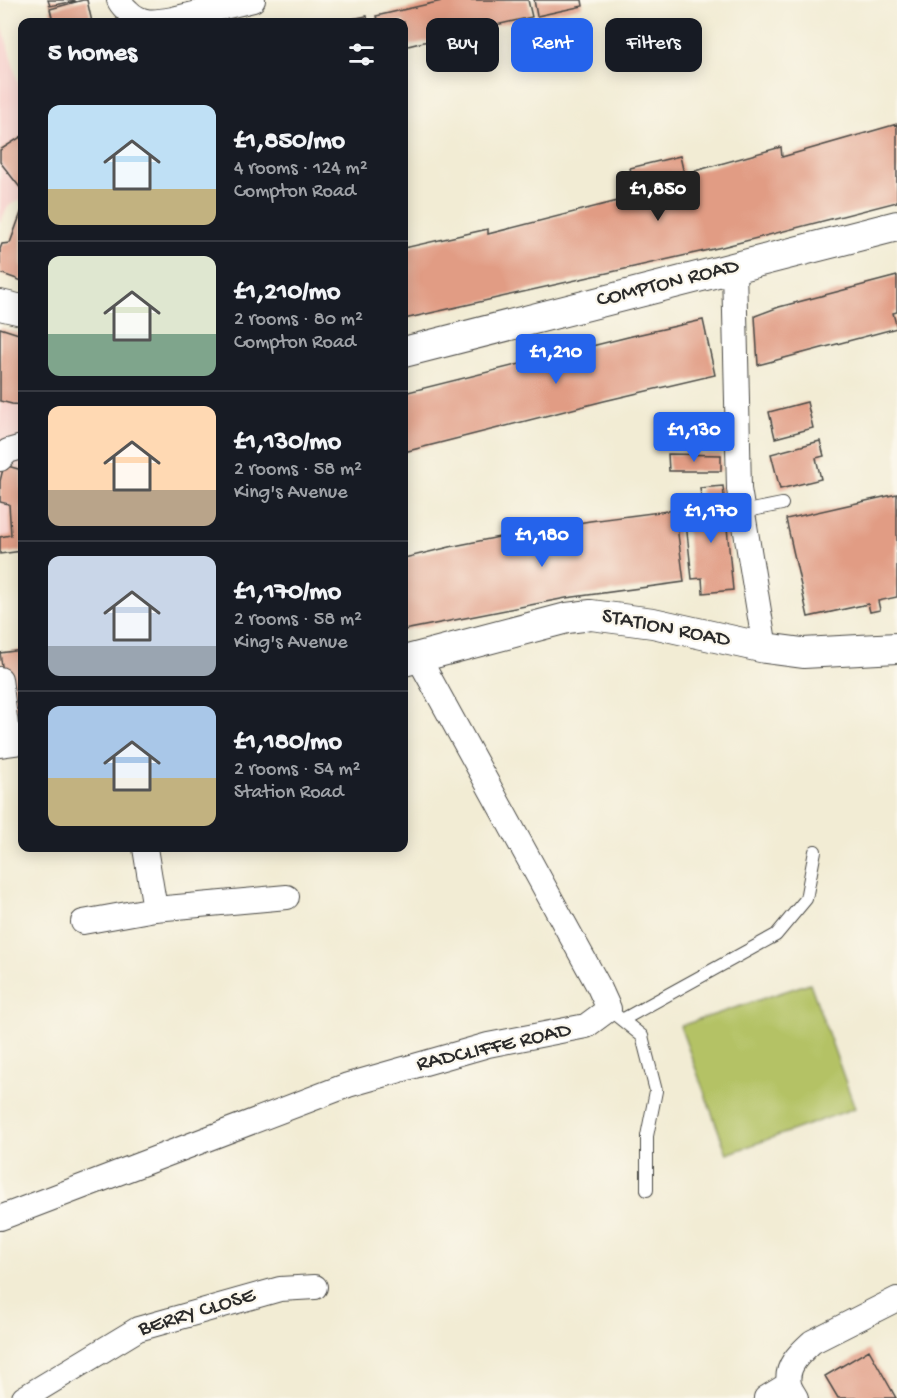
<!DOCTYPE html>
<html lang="en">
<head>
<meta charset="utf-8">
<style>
	:root { --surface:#171b24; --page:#20242c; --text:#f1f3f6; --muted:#9ea1a6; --line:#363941; --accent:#2563eb }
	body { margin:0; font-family:"Gochi Hand",sans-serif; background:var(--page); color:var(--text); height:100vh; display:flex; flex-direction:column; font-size:22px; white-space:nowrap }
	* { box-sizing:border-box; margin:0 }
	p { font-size:20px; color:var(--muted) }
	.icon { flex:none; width:33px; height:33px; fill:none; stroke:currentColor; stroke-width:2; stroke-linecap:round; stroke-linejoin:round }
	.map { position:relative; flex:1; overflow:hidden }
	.details { position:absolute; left:18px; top:18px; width:390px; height:834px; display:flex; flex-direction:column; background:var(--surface); border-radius:12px; box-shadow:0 3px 15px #0003 }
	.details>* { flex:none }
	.banner { position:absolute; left:426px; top:18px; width:381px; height:54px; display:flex; gap:12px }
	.price { position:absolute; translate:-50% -51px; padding:0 14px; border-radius:6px; background:var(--accent); color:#fff; font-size:20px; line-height:39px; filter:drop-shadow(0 2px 3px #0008) }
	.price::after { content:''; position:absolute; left:50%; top:36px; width:18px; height:14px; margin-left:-9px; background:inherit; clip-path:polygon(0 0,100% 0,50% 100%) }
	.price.on { background:#222; color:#fff }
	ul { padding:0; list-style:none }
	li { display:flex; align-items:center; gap:18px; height:150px; padding:0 30px }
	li+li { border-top:2px solid var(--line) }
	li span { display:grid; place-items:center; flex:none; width:168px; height:120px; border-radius:12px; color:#555 }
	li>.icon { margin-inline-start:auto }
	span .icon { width:72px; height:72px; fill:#fffc; stroke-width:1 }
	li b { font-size:26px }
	h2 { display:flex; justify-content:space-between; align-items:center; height:72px; padding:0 30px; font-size:26px }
	.chip { padding:0 21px; border-radius:12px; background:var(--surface); box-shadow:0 3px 15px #0003; font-size:21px; line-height:54px }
	.chip.on { background:var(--accent); color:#fff }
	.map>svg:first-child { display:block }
</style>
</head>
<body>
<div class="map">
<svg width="897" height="1398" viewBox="0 0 897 1398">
	<rect width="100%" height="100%" fill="#fbf7ec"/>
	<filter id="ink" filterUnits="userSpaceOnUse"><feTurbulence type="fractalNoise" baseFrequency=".0167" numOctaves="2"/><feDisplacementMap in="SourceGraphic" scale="12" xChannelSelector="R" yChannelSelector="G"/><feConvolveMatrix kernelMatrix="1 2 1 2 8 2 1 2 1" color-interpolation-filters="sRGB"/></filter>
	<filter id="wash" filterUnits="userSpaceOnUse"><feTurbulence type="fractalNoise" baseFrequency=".008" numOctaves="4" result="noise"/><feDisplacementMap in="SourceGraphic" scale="24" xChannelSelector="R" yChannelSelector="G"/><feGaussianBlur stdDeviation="1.35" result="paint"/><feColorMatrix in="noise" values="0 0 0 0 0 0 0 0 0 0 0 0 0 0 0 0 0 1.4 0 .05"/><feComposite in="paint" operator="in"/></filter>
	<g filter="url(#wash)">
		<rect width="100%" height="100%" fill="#f2ecd4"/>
		<!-- built -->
		<path fill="#f7d0cc" d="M0,18L22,96V199L8,206L0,223Z
			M0,328L22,335V551L0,554Z"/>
		<!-- green -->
		<path fill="#b4c265" stroke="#707648" stroke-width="1.5" d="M810,983L855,1108L727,1154L680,1026Z"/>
		<g id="blocks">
			<!-- building -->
			<path fill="#e19c84" d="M48,0H74L75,1L50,6Z
				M83,0H87L92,22H53L50,9Z
				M446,0H528L532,17L460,33L463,49L439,54L436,39L404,47V22H378L376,16Z
				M534,0H582L583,6L537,16Z
				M367,16L368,22H341V21Z
				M897,124V202L722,247L404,319V248L488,229V234L637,196L630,168L680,156L684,174L781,147L782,157Z
				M22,136V190L0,162V150Z
				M22,210V281L0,273V249L2,244L10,243Z
				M897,276V312L893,313L897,328L758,365L755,316L779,307Z
				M703,320L715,375L604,401L404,452V393L632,336Z
				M0,328L22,335V405L12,404L0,401Z
				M807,402L813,428L775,438L769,412Z
				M820,441L824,456L816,458L821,479L780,489L771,454Z
				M668,454L721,455V471H669Z
				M4,465L22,470V551L0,554V537L11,535L9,504L0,502V481Z
				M723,486L733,590L703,593L702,578L692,579L686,523L704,521L700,488Z
				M897,494V597L878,601L880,610L870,612L868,604L808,617L786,519Z
				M675,510L684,582L566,598L404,630V558L454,546L519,533L590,521Z
				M22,650V708L9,711L0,653Z
				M869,1350L896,1398H838L825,1376Z"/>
		</g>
	</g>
	<g filter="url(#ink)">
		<use href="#blocks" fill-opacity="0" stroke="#494844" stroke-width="1.5"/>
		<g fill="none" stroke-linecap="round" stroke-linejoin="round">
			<!-- service casing -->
			<g stroke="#494844" stroke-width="14">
				<path id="service" d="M742,512L782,504
					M617,1016L642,1036L656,1091L647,1136V1190
					M622,1020L776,935L806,899L815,851"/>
			</g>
			<!-- minor casing -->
			<g stroke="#494844" stroke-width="26">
				<path id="minor" d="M119,0C121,5 124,7 128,11C141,25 156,22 173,19
					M174,22L173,19L253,0
					M734,268L739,489L765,648
					M0,459L8,451L22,447
					M0,679L8,741
					M145,848L155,909
					M83,922L155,909L287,897
					M0,1218L348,1085L488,1045L586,1026L609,1009L599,987L418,657
					M24,1398L138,1329L280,1289L315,1287
					M766,1398L789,1384
					M796,1398C794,1394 790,1389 789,1384C785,1366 800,1353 812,1342L897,1299"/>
			</g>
			<!-- tertiary casing -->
			<g stroke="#494844" stroke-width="32">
				<path id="tertiary" d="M0,305L22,310
					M404,352L897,226
					M404,661L567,618L591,615L653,623L765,648L803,653L897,648
					M0,742L22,739"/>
			</g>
			<!-- service -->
			<use href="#service" stroke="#fff" stroke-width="12"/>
			<!-- minor -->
			<use href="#minor" stroke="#fff" stroke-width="24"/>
			<!-- tertiary -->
			<use href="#tertiary" stroke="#fff" stroke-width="30"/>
		</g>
	</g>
	<g text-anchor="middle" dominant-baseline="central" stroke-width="4.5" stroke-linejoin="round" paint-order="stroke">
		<!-- street labels -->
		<g font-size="22" fill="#2b2b2b" stroke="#fbf7ec">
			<text transform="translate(668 284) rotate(-14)">COMPTON ROAD</text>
			<text transform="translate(666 629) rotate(11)">STATION ROAD</text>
			<text transform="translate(494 1048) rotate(-13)">RADCLIFFE ROAD</text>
			<text transform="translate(197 1313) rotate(-17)">BERRY CLOSE</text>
		</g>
	</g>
</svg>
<b class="price on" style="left:658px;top:222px">£1,850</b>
<b class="price" style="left:556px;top:385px">£1,210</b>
<b class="price" style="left:694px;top:463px">£1,130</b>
<b class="price" style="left:711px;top:544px">£1,170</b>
<b class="price" style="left:542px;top:568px">£1,180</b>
<div class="banner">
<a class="chip">Buy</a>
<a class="chip on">Rent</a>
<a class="chip">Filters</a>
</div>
<section class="details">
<h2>5 homes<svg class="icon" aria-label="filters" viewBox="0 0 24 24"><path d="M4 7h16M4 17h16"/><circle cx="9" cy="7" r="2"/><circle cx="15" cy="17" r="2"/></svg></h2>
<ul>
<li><span style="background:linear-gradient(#bfe0f5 70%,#c2b280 0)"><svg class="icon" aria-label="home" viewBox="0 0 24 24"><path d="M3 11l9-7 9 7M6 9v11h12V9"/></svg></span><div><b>£1,850/mo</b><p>4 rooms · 124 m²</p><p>Compton Road</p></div></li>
<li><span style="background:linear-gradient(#dfe7d0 65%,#7fa58c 0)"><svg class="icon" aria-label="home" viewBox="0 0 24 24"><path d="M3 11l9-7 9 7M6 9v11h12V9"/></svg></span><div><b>£1,210/mo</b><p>2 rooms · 80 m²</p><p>Compton Road</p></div></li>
<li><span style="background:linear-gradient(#ffd9b3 70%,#b9a48a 0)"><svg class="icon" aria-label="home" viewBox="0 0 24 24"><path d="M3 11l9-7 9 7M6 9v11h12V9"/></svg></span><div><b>£1,130/mo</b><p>2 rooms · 58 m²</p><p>King's Avenue</p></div></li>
<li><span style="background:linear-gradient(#c9d6e8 75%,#9aa5b1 0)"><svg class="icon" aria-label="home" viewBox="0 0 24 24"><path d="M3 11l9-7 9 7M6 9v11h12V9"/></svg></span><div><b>£1,170/mo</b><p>2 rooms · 58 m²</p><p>King's Avenue</p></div></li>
<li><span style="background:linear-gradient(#a9c7e8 60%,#c2b280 0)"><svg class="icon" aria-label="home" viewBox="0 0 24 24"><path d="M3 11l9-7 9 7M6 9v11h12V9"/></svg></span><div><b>£1,180/mo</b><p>2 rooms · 54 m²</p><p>Station Road</p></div></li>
</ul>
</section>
</div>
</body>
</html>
